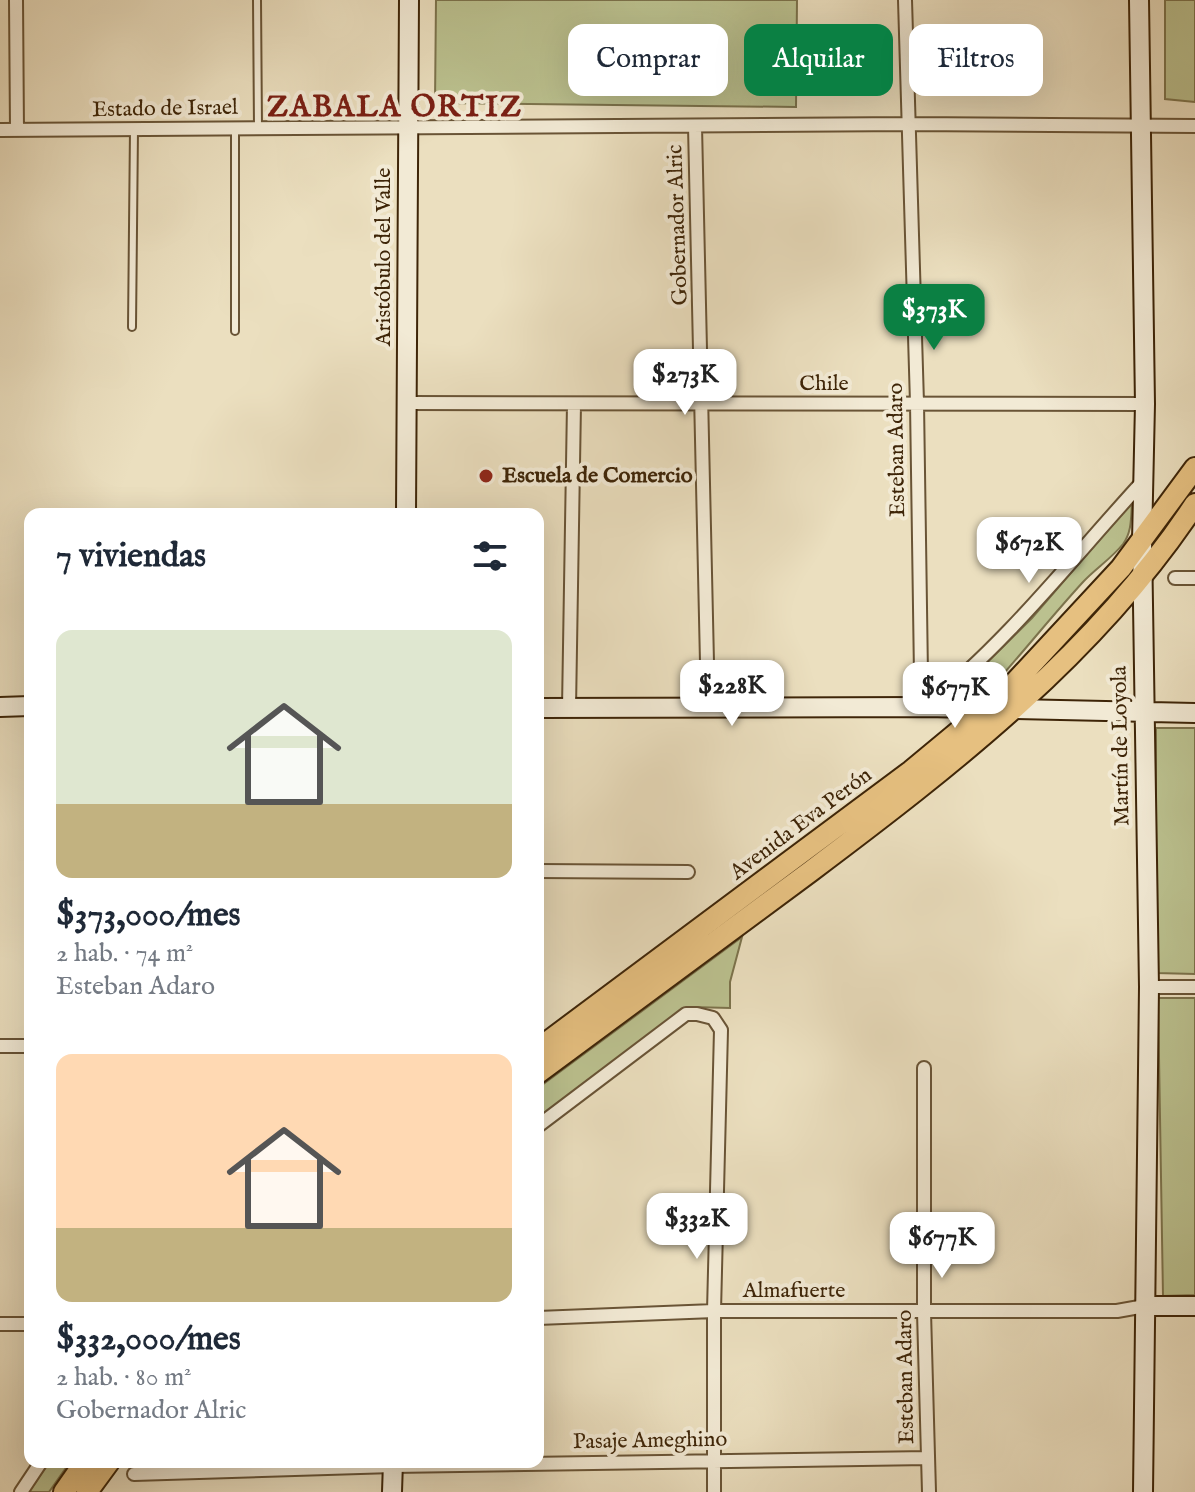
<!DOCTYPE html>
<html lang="es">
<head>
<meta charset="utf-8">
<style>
	:root { --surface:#fff; --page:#f2f2f3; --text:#1f2937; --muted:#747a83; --accent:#0b8043 }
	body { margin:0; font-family:"IM FELL English",serif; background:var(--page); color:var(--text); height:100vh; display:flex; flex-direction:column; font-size:30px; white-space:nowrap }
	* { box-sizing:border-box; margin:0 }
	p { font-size:26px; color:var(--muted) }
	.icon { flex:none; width:44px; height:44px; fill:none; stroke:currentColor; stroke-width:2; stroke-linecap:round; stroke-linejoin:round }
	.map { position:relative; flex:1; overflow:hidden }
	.drawer { position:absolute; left:24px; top:508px; width:520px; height:960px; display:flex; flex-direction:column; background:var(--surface); border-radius:16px; box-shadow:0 8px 32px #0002 }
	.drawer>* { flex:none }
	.hud { position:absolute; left:568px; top:24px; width:506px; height:72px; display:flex; gap:16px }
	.price { position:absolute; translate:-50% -68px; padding:0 18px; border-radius:16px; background:#fff; color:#222; font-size:26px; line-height:52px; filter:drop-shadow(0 2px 4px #0008) }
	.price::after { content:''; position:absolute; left:50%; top:48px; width:24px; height:18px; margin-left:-12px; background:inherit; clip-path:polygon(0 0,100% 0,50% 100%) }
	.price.current { background:var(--accent); color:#fff }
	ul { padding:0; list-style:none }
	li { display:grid; align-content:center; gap:16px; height:424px; padding:0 32px }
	li span { display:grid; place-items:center; height:248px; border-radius:16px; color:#555 }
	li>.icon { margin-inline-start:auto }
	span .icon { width:144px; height:144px; fill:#fffc; stroke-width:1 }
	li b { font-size:34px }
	h2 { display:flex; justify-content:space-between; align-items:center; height:96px; padding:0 32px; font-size:34px }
	.tag { padding:0 28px; border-radius:16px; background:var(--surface); box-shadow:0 8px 32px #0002; font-size:28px; line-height:72px }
	.tag.current { background:var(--accent); color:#fff }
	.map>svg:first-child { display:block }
</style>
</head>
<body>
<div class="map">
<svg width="1195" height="1492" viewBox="0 0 1195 1492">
	<rect width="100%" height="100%" fill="#ebdfbf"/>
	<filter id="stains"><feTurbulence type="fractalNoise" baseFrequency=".0025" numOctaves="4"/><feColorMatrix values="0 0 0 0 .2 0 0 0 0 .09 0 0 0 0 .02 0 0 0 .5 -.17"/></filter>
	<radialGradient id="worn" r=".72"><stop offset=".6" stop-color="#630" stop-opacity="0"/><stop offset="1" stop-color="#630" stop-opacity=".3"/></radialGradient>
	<!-- green -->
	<path fill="#bbc18f" stroke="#7c734c" stroke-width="2" d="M436,0H797L796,107L435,103Z
		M1165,0H1195V102L1165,99Z
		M1132,502C1131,517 1132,532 1123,544C1112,558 1095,569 1083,582C1050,618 1021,655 989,690L960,689L1032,618Z
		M1156,728H1195V974L1156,973Z
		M742,937L730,982V1008L691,1007L538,1121V1088Z
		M1158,998H1195V1295L1163,1296Z
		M49,1462H70L49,1492H29Z"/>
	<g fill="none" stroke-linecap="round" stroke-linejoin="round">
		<!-- lane casing -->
		<g stroke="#695436" stroke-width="10">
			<path id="lane" d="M257,0L258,128
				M132,327L134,129
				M235,331V128"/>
		</g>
		<!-- street casing -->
		<g stroke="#695436" stroke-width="16">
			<path id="street" d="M16,0L17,130
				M905,0L917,403L921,675L926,707C1009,641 1073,557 1145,479
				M695,126L708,707
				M0,130L910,124L1195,126
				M408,403L1145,404
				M1175,578H1195
				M569,708L574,404
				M538,871L688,872
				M1149,987H1195
				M0,1046H30
				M924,1068V1312L929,1492
				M538,1126L686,1014H697L713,1018L721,1030L714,1311V1492
				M538,1318L714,1311H1117L1145,1306
				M0,1324H30
				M134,1474L393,1466L928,1458
				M21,1492L41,1462"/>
		</g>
		<!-- secondary casing -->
		<g stroke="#3e2508" stroke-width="22">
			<path id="secondary" d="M1139,0L1145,404L1142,541L1149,987L1143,1492
				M406,514L409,0
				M0,707L30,706
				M538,708L926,707L1195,713
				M1145,1306H1195
				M392,1492L393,1462"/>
		</g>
		<!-- primary casing -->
		<g stroke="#3e2508" stroke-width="24">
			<path id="primary" d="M538,1049L911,771L1005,693L1121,568L1195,468
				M538,1073C629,1006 720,938 811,871C952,765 1097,653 1195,504
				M64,1492L85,1462
				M87,1492L109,1462"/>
		</g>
		<!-- lane -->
		<use href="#lane" stroke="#f2ead5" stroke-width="6"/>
		<!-- street -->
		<use href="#street" stroke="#f2ead5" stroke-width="12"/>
		<!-- secondary -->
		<use href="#secondary" stroke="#f2ead5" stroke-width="18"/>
		<!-- primary -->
		<use href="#primary" stroke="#e6c080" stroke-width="20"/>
	</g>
	<!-- markers -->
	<circle fill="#8f2418" stroke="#f2ead5" stroke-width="3" cx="486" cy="476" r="8"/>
	<g text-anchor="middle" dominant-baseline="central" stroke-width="8" stroke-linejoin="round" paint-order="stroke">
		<!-- street labels -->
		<g font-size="22" fill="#3e2508" stroke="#f2ead5">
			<text transform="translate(165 109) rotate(-1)">Estado de Israel</text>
			<text transform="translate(678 225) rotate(-92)">Gobernador Alric</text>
			<text transform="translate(384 257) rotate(-90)">Aristóbulo del Valle</text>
			<text x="824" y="384">Chile</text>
			<text transform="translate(897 450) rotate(-91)">Esteban Adaro</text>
			<text transform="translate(1121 746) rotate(-91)">Martín de Loyola</text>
			<text transform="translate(801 824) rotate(-37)">Avenida Eva Perón</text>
			<text x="794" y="1291">Almafuerte</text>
			<text transform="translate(906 1377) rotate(-91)">Esteban Adaro</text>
			<text transform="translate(650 1441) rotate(-1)">Pasaje Ameghino</text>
		</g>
		<!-- poi labels -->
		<g font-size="22" font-weight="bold" fill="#3e2508" stroke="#f2ead5" text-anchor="start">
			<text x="502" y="476">Escuela de Comercio</text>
		</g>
		<!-- district labels -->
		<g font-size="30" font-weight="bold" letter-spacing="2" fill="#7a1f14" stroke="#f2ead5">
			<text x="395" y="108">ZABALA ORTIZ</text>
		</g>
	</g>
	<rect width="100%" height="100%" filter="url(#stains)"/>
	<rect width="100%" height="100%" fill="url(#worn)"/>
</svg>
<b class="price current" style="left:934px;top:352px">$373K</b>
<b class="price" style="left:685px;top:417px">$273K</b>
<b class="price" style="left:1029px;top:585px">$672K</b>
<b class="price" style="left:732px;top:728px">$228K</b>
<b class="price" style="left:955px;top:730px">$677K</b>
<b class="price" style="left:697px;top:1261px">$332K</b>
<b class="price" style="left:942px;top:1280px">$677K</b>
<div class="hud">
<a class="tag">Comprar</a>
<a class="tag current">Alquilar</a>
<a class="tag">Filtros</a>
</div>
<section class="drawer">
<h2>7 viviendas<svg class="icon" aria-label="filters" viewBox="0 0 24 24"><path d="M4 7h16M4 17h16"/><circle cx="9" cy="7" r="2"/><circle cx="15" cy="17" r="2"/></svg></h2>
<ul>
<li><span style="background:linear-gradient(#dfe7d0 70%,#c2b280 0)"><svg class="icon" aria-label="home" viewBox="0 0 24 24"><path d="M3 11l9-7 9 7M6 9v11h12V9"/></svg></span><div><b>$373,000/mes</b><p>2 hab. · 74 m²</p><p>Esteban Adaro</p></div></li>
<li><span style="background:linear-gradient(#ffd9b3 70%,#c2b280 0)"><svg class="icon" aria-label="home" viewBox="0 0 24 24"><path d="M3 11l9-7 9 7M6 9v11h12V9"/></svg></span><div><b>$332,000/mes</b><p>2 hab. · 80 m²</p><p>Gobernador Alric</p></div></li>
</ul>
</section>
</div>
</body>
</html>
